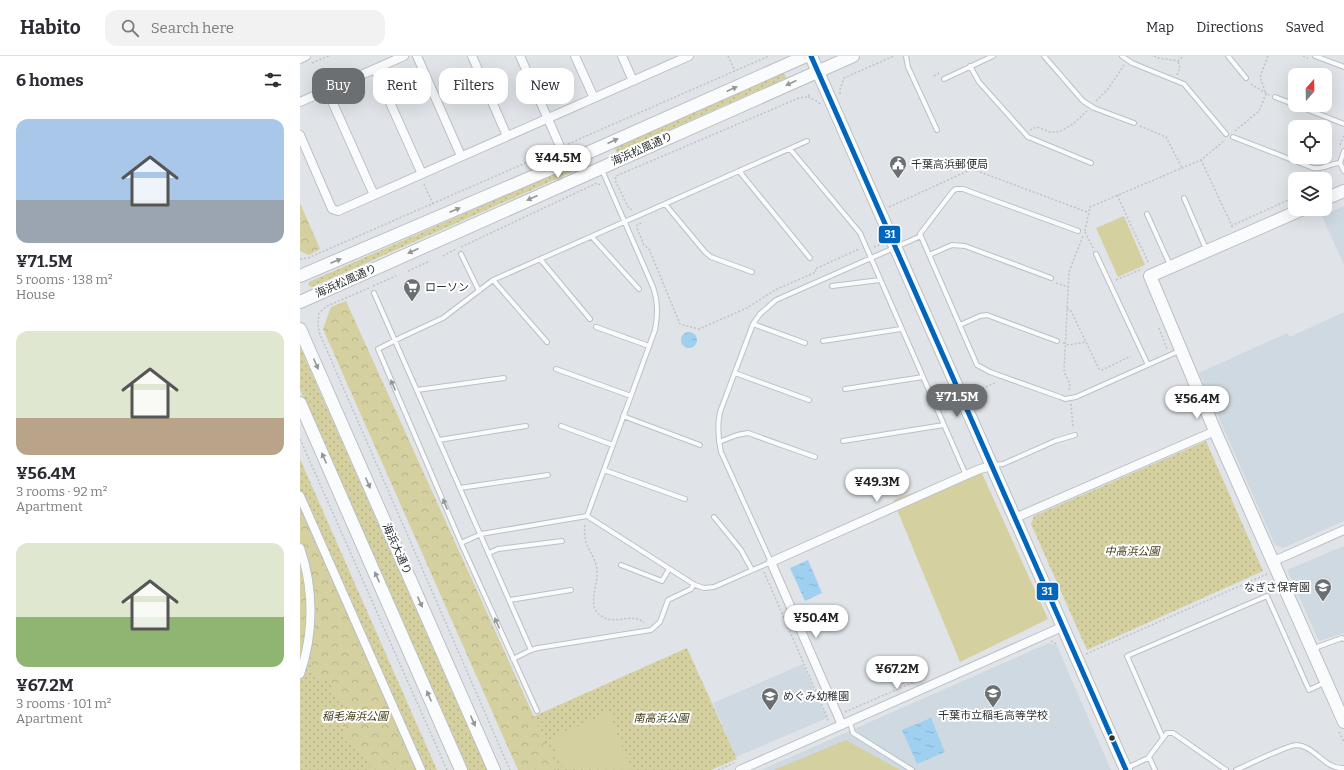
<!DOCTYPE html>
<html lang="en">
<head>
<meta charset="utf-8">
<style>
	:root { --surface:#fff; --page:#f2f2f3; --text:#2b2b33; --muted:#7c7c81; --line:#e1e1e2; --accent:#6c6f72 }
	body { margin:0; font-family:Bitter,"Noto Sans JP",serif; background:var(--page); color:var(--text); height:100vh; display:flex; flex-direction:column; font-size:15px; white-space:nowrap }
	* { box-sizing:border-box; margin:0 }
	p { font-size:13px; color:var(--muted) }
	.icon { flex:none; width:22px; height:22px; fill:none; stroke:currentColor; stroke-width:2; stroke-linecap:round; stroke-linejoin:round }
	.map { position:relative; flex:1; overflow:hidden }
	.sheet { display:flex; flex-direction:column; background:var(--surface); width:300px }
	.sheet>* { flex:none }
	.hud { position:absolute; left:12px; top:12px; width:380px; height:36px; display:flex; gap:8px }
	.needle { width:26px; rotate:20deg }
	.fabs { position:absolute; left:988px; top:12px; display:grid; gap:8px }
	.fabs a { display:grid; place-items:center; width:44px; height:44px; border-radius:8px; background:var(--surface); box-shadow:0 4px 16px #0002; font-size:20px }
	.price { position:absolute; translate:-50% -34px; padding:0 9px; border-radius:14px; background:#fff; color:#222; font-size:13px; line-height:26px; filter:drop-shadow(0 1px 2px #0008) }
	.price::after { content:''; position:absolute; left:50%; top:24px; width:12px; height:9px; margin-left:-6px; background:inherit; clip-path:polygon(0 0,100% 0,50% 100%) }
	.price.active { background:var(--accent); color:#fff }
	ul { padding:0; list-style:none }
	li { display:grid; align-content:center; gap:8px; height:212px; padding:0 16px }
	li span { display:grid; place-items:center; height:124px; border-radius:12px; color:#555 }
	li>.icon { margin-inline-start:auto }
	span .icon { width:72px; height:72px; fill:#fffc; stroke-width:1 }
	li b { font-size:17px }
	h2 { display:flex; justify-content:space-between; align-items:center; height:48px; padding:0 16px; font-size:17px }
	.pill { padding:0 14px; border-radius:12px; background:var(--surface); box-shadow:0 4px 16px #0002; font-size:14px; line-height:36px }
	.pill.active { background:var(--accent); color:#fff }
	header { display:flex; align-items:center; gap:24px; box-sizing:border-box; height:56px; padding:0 20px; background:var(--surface); border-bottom:1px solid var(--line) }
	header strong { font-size:19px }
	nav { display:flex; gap:22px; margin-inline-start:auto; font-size:14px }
	.search { width:280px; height:36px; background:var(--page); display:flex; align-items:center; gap:10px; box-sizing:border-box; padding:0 14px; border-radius:12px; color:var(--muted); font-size:15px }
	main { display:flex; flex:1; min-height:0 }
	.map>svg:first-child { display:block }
</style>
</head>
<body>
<header>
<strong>Habito</strong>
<div class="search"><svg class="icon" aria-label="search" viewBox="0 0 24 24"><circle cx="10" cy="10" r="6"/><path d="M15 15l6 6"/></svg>Search here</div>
<nav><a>Map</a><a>Directions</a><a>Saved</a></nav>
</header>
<main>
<section class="sheet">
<h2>6 homes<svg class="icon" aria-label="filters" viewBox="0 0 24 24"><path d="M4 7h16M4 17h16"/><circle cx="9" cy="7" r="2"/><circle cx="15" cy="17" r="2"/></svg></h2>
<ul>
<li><span style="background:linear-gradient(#a9c7e8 65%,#9aa5b1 0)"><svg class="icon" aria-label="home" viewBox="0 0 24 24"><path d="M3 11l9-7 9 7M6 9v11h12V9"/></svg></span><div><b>¥71.5M</b><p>5 rooms · 138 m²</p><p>House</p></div></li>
<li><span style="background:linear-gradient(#dfe7d0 70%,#b9a48a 0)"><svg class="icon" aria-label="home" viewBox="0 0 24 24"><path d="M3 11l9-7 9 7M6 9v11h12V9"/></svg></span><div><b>¥56.4M</b><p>3 rooms · 92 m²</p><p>Apartment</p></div></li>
<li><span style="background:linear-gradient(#dfe7d0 60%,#8fb573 0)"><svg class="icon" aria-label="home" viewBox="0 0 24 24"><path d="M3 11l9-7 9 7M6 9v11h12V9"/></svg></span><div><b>¥67.2M</b><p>3 rooms · 101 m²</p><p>Apartment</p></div></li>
</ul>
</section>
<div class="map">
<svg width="1044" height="714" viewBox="0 0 1044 714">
	<defs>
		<pattern id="green-dots" width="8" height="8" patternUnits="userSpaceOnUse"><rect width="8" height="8" fill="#d5d0a0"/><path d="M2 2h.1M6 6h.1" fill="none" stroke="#b7b38a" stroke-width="1.8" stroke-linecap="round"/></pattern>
		<pattern id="forest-crowns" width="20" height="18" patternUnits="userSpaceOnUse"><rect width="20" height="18" fill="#d5d0a0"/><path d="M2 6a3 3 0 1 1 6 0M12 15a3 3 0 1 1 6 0" fill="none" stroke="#b7b38a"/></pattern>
		<pattern id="water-ripples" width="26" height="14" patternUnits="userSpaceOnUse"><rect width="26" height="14" fill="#9fd0ef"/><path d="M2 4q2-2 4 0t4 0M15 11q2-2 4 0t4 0" fill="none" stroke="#89b3cd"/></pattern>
	</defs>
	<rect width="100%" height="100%" fill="#e0e4e8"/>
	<!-- built -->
	<path fill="#ced9e1" d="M1044,150V209L1022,160Z
		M1044,256V465L983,492L975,489L899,317L987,277L990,281Z
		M1044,490V577L1019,585L987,514Z
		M749,587L757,590L811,714H461Z
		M503,608L527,662L436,701L413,647Z"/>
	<!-- green -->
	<path fill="url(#green-dots)" d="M484,17L486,22L317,97L314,91Z
		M277,108L279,113L12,231L9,230L8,228L11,225Z
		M0,291L187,714H168L0,333Z
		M906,385L963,515L787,594L731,468L734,460Z
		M0,403L137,714H0Z
		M387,592L437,703L411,714H242L221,666Z"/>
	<!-- forest -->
	<path fill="url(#forest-crowns)" d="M0,147L20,193L9,199L0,195Z
		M46,245L258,714H218L23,273L31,251Z
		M0,454L115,714H71L67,700L43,683V669L50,656L35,640L28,624L21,626L11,619L15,555L13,521L0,480Z
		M0,504L4,515L9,563L2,594L0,597Z"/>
	<!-- pitch -->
	<path fill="#d5d0a0" d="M824,160L845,209L818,221L796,172Z
		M680,413L748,563L660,606L593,444Z
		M309,656L331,714L263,713L250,683Z
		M546,684L600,714H474Z"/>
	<!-- water -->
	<path fill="url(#water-ripples)" d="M381 284a8 8 0 1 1 16 0a8 8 0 1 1-16 0Z
		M508,504L522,537L505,545L490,512Z
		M631,662L645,696L617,708L602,674Z"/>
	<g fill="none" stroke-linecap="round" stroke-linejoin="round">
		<!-- lane casing -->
		<g stroke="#bcc0c3" stroke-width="6">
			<path id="lane" d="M606,0L608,11L637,74
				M744,0L783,45L794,52L834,67
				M822,0L832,7L884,28L926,78
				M928,0L946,22
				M1015,0L1044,11
				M670,10L679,26L728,81L791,107
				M644,23L693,0
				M975,41L1044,68
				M933,81L1013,112C1023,114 1031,107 1040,107
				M490,93L560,177L666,419
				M1044,95L1040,107L1044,115
				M439,115L510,202
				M884,142L906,193
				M365,148L405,196L411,201L452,216
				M847,158L870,209
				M778,175L663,133H656L653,135L620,178L677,309L690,316L760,341L765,343L776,341L879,295
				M292,181L339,233
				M161,198L179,235
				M796,198L848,309
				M629,199L652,189L665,190L751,222
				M240,203L290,263
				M193,224L247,286
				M532,230L580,224
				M74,237L231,594L213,603
				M453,268L505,287
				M660,269L680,260L687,259L757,285
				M296,271L349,290
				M523,285L601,273
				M256,313L331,340
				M435,317L509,344
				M545,333L623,321
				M117,334L204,322
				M323,360L400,389
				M261,370L313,389
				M139,384L226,370
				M543,385L644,369
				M419,386L437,379L448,377L515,401
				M693,409L703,408L755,385L775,379
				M304,414L385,443
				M160,432L248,419
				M287,460L355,274C358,259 358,245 353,231L302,114
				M414,461L441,494L452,514
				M161,487L181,478L287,460L395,529L404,532L414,531L471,506L421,396C418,382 417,370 420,356L453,268L460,258L476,244L621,180
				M189,497L198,493L262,485
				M321,509L362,525L369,513
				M210,544L271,534
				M1012,593L1042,582L1044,583
				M231,594L238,592L351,574L360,566L368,544L391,533L394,528
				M237,655L161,487L78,293L104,280L143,262L193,224L507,85
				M550,666L553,677L612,714
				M863,682L827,600L967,540L1009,634L1024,627
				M849,701L855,714
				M827,712L848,702L867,677H873L926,714
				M936,714C948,709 987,689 997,689C1015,690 1025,714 1044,712"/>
		</g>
		<!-- street casing -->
		<g stroke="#bcc0c3" stroke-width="10">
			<path id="street" d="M117,0L161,100
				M172,0L207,80
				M220,0L267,106
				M275,0L294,42
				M322,0L333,25
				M0,3L6,0
				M75,13L122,118
				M27,34L74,139
				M0,46L104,0
				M0,79L32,153L38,155L389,0
				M0,440L121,714
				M715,462L915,375
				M0,492C14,533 14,577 0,618
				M974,505L1044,474
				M542,669L471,506L666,419L680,413L692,410
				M440,714L762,571"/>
		</g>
		<!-- secondary casing -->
		<g stroke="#bcc0c3" stroke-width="14">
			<path id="secondary" d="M511,0L826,714
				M1025,143L1044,135
				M1003,153L850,220L915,375L1044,666
				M0,220L267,106L506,0
				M0,246L553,0
				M0,273L194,714
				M0,347L161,714"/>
		</g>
		<!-- path -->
		<path stroke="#c1c2c4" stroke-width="1.5" stroke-dasharray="2 2" stroke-linecap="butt" d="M428,0L435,15
			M854,0L859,2L878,5L883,0
			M1003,0L1008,2
			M12,7L29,0
			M877,19L880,12L878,5
			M634,20L639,17
			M951,28L969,39
			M540,38V34L544,22L594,0
			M508,41L517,45L520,48
			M796,45L808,33L824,9
			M840,70L866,81L882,112
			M730,74L737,71L750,76H759L773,68L787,55
			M935,75L959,55L966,38L960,21L968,0
			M268,88L469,0
			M1040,89L1044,79
			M901,104L933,172
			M1004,123L1006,117
			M124,128L133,148
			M817,139L849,208
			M589,151L672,113L787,156
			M332,154L328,151L315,124L316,120L499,42L508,41L510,37
			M1013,159L1024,154
			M341,167L337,169V172L344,189L349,193L380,268L399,273L447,252L475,234L516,216L515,213L559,193
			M931,170L995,141
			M785,175L790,151L901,104L925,84
			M785,176L793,192
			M161,191L297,127L300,129
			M574,191L582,188
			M143,200L156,193
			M0,203L8,202L253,95
			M108,215L130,205
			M816,224L840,214
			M756,227L768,231
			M73,230L96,220
			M69,232L27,250L19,257L18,267L19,276L210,714
			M767,252L771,255L799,313L802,314L831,300
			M859,272L867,293
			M763,287L769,289L786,286
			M769,334L770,328L764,316L769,216L783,180
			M671,337L697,326
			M771,348L773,372
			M0,383L147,714
			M285,469C282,493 296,496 297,516C298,532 285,551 303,561C315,569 334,556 344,567
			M464,516L528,663L527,665
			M751,585L758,589
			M786,598L967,518
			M545,656L621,623
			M1039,676L1044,686
			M418,714L434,707"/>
		<!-- lane -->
		<use href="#lane" stroke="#fafbfc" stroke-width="4"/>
		<!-- street -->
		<use href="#street" stroke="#fafbfc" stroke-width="8"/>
		<!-- secondary -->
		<use href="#secondary" stroke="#fafbfc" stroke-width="12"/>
		<!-- bus-1 casing -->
		<g stroke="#fff" stroke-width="8">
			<path id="bus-1" d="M511,0L826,714"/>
		</g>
		<!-- bus-1 -->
		<use href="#bus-1" stroke="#0065bd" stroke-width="5"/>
	</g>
	<!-- one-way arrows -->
	<defs><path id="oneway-solid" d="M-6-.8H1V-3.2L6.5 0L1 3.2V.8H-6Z"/></defs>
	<g fill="#949698">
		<use href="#oneway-solid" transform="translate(491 27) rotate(156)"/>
		<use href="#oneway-solid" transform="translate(432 33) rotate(-24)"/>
		<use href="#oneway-solid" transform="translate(313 85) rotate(-24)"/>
		<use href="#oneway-solid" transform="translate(232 142) rotate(156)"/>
		<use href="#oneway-solid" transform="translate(155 154) rotate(-23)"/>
		<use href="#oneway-solid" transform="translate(113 195) rotate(156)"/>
		<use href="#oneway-solid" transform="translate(36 205) rotate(-23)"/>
		<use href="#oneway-solid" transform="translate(16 308) rotate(66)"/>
		<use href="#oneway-solid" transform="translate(93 329) rotate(-113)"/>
		<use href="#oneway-solid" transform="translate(24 402) rotate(-114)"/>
		<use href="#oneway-solid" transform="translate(68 427) rotate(66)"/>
		<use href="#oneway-solid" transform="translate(145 448) rotate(-113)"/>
		<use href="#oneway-solid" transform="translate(77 521) rotate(-114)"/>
		<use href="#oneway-solid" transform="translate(120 546) rotate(66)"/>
		<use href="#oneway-solid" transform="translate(197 567) rotate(-114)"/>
		<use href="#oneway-solid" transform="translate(129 640) rotate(-114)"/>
		<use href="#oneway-solid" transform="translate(173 665) rotate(66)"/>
	</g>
	<!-- icons -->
	<defs>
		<g id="civic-pin" transform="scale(0.9)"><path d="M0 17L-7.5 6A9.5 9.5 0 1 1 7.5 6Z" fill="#6c6f72" stroke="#fff"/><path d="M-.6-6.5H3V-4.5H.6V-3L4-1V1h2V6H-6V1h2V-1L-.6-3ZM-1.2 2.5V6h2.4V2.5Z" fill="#fff"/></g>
		<g id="supermarket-pin" transform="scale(0.9)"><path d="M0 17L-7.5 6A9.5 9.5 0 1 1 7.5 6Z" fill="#6c6f72" stroke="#fff"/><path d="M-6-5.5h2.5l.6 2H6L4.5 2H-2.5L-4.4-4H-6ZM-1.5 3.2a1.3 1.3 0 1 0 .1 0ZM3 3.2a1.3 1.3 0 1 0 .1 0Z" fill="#fff"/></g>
		<g id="school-pin" transform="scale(0.9)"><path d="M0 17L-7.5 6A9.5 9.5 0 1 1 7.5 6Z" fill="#6c6f72" stroke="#fff"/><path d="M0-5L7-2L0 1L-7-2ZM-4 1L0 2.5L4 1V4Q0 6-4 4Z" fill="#fff"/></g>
	</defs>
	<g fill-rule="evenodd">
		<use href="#civic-pin" x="598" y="108"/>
		<use href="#supermarket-pin" x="112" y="231"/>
		<use href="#school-pin" x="1023" y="531"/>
		<use href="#school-pin" x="693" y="637"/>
		<use href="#school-pin" x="470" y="640"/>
	</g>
	<!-- markers -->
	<circle fill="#2d3033" stroke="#fff" stroke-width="1.5" cx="812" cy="682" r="3.5"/>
	<g text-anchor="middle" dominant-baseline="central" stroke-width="4" stroke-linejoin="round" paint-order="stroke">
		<!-- street labels -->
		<g font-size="11" fill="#2d3033" stroke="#fff">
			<text transform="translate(342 93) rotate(-24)">海浜松風通り</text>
			<text transform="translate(46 225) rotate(-24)">海浜松風通り</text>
			<text transform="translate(97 493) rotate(66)">海浜大通り</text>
		</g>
		<!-- poi labels -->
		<g font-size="11" fill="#2d3033" stroke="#fff" text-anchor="start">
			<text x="611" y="108">千葉高浜郵便局</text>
			<text x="125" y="231">ローソン</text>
			<text x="1010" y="531" text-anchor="end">なぎさ保育園</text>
			<text x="483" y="640">めぐみ幼稚園</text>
			<text x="693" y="659" text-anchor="middle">千葉市立稲毛高等学校</text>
		</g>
		<!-- park labels -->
		<g font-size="11" font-style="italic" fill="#403b13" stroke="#fff">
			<text x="832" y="495">中高浜公園</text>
			<text x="55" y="660">稲毛海浜公園</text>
			<text x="361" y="662">南高浜公園</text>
		</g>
	</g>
	<g stroke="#fff" stroke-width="1.5">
		<rect x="578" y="169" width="23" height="19" rx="4" fill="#0065bd"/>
		<rect x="736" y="526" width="23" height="19" rx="4" fill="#0065bd"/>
	</g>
	<g font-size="11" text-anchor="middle" font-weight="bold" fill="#fff">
		<text x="590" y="182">31</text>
		<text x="747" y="539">31</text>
	</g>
</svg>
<div class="fabs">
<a><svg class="needle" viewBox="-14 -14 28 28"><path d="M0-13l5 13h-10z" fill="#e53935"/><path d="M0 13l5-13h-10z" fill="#7c7c81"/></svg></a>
<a><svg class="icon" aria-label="locate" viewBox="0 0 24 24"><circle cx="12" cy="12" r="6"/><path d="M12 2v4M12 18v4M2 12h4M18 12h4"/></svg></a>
<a><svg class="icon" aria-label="layers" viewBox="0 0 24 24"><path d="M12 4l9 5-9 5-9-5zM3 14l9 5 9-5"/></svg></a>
</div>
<b class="price" style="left:258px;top:123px">¥44.5M</b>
<b class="price active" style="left:657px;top:362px">¥71.5M</b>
<b class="price" style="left:897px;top:364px">¥56.4M</b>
<b class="price" style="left:577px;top:447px">¥49.3M</b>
<b class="price" style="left:516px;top:583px">¥50.4M</b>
<b class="price" style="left:597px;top:634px">¥67.2M</b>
<div class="hud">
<a class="pill active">Buy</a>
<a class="pill">Rent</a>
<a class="pill">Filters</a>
<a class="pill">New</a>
</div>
</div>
</main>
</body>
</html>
